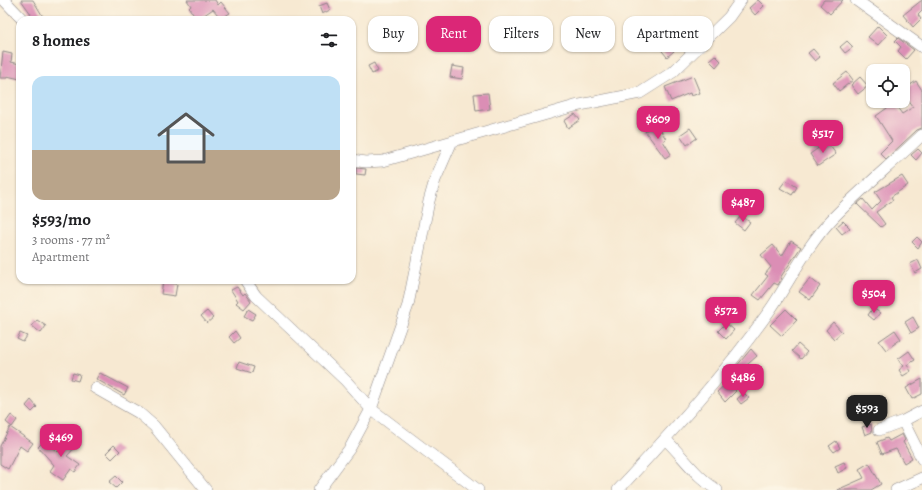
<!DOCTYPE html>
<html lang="en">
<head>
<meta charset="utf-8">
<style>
	:root { --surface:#fff; --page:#f2f2f2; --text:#202124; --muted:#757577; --accent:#db2777 }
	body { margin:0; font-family:Alegreya,serif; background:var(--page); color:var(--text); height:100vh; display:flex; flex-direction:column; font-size:15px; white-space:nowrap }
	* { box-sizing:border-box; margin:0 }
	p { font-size:13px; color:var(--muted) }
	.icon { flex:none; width:22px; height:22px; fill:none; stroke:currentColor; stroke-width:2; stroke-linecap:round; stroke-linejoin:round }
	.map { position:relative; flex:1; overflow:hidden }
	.sheet { position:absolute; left:16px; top:16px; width:340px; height:268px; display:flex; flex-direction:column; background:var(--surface); border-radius:12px; box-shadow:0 1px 3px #0004 }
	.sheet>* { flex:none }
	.top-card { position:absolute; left:368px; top:16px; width:380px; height:36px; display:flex; gap:8px }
	.fabs { position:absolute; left:866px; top:64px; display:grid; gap:8px }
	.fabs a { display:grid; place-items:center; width:44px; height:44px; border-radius:8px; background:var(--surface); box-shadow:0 1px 3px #0004; font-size:20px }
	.price { position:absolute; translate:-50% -34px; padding:0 9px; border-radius:8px; background:var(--accent); color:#fff; font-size:13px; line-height:26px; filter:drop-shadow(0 1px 2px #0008) }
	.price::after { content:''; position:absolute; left:50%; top:24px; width:12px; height:9px; margin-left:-6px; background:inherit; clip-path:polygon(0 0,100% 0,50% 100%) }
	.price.current { background:#222; color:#fff }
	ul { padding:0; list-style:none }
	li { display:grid; align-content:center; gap:8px; height:212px; padding:0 16px }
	li span { display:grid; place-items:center; height:124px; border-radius:12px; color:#555 }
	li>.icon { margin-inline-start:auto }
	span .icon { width:72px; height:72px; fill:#fffc; stroke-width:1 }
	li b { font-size:17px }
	h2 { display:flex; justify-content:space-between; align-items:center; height:48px; padding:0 16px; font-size:17px }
	.chip { padding:0 14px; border-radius:12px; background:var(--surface); box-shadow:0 1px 3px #0004; font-size:14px; line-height:36px }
	.chip.current { background:var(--accent); color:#fff }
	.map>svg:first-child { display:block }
</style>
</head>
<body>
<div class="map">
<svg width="922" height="490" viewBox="0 0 922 490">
	<rect width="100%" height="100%" fill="#fcf5e5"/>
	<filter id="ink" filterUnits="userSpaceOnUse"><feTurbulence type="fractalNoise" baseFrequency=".025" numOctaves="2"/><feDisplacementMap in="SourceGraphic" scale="8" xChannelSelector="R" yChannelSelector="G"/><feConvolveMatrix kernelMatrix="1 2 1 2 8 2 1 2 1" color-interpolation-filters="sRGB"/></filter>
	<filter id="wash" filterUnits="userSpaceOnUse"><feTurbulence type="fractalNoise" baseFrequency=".012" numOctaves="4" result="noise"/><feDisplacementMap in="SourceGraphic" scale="16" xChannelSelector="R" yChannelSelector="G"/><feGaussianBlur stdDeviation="0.9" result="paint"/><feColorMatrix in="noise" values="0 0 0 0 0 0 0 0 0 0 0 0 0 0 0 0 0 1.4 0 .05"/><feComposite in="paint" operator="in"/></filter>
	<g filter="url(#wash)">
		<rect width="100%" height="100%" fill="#f7e9d2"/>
		<g id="blocks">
			<!-- building -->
			<path fill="#db8eb5" d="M21,0H33L45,20H30L28,16L31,14Z
				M187,0H215L218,5L221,2L230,13L225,16L227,20H222L213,9L197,20L189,8L191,6Z
				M758,0L764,6L755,15L749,8Z
				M824,0H843L830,14L820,5Z
				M922,0V11L918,15L921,19L913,27L903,15Z
				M327,3L330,10L322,14L319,6Z
				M703,19L709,27L697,38L690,28Z
				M878,26L887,35L878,45L868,37Z
				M898,38L914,50L906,59L898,51L901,47L895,41Z
				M665,40L674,51L667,57L658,46Z
				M847,41L853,47L845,53L840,47Z
				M813,49L820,57L815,61L808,53Z
				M3,52L12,54L11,62L20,64V79L7,76V78H0Z
				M715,55L721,61L716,67L709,60Z
				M374,63L378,71L372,74L368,66Z
				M452,66L464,68L462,79L450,77Z
				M847,72L853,80L839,91L833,83Z
				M693,76L700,93L691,96L690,93L671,101L665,87Z
				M860,77L868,86L858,94L851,85Z
				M916,81L922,90V128L917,130L886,159L880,153L892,141L876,116L894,103L902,114L913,107L903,93V90Z
				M488,93L490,109L476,111L474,94Z
				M575,114L580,120L568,128L564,121Z
				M656,123L666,139L663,141L671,154L665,158L645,131Z
				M690,128L697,138L687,145L680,135Z
				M827,142L836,154L818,166L810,154Z
				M918,149L922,153L916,160L911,155Z
				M356,168L366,169L365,175L356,174Z
				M902,176L908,185L891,197L893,200L876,212L885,224L881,227L857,204L863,199L872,210L881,201L875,192Z
				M786,180L797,187L792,195L780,188Z
				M741,216L750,222L744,230L735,223Z
				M843,221L850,228L842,234L836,227Z
				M917,237L922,242L918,248L912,242Z
				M791,241L801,247L780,278H782L778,285L774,283L760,300L753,295L768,276L765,274L771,267L761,255L773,245L782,256Z
				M918,260L922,269L915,273L910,264Z
				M810,278L820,286L810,300L799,292Z
				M163,281L177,284L175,296L161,294Z
				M878,284L882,289L874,296L870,291Z
				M237,287L243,295L245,293L251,301L244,309L236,303L238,301L231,290Z
				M873,308L880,313L874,320L868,315Z
				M248,309L256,314L252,320L244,316Z
				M786,309L797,320L782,336L770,325Z
				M207,311L213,318L207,323L201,316Z
				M913,317L919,328L911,333L905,322Z
				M37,320L46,326L41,333L32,326Z
				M833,322L842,332L834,339L826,330Z
				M726,323L734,330L726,339L718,331Z
				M895,330L901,339L886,350L879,341Z
				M235,331L240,338L234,343L229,337Z
				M20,333L27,336L23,342L17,339Z
				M798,344L807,352L801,359L792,351Z
				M751,349L757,356L740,371L743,374L737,381L730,374Z
				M909,351L915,360L907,365L911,371L903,376L899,370L904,366L898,359Z
				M239,362L254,367L252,373L237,368Z
				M73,373L80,375L78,381L71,379Z
				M100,373L128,388L124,395L96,379Z
				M922,379V394L912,399L906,388Z
				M728,382L736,391L725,402L717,392Z
				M744,393L749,398L741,404L737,399Z
				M31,400L37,407L32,412L26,406Z
				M11,415L17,420L12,427L6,422Z
				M871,424L872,432L865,435L862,427Z
				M10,427L33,443L27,451L20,446L8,469L0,464V446Z
				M902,434L905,440L903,442L912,458L904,463L896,449L882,454L877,442L887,438L889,441Z
				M71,438L78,444L67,456L80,465L75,472L71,469L63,480L50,471L54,465L38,447L45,440L58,452Z
				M836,441L840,448L834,452L829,446Z
				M114,445L120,451L112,459L106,453Z
				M844,462L847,468L838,473L835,466Z
				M869,463L881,484L871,490H837L864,478L859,469Z
				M116,476L122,482L116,488L109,482Z"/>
		</g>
	</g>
	<g filter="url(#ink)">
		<use href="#blocks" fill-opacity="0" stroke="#8c8686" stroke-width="1"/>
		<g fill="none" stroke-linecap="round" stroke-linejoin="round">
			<!-- minor casing -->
			<g stroke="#8c8686" stroke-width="12">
				<path id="minor" d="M4,0L23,20
					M856,0L922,47
					M352,160L366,162L383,161L575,106L640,93L673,72L729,17L741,0
					M245,280L256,296L346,381L371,409L478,490
					M95,388L139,413L154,426L206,490
					M922,411L903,421L922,459
					M879,430L903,421
					M665,439C683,456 696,477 717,490
					M319,490L350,448L371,409L408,305L429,201L435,180L452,141
					M618,490C671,433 725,374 770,310C791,279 807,245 833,218C861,189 893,163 922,135
					M896,490L922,478"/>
			</g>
			<!-- minor -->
			<use href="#minor" stroke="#fff" stroke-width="11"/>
		</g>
	</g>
</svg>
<div class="fabs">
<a><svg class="icon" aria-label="locate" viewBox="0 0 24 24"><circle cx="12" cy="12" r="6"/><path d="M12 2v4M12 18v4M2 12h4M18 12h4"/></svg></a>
</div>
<b class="price" style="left:658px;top:140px">$609</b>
<b class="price" style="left:823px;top:154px">$517</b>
<b class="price" style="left:743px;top:223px">$487</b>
<b class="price" style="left:874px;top:314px">$504</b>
<b class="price" style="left:726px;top:331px">$572</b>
<b class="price" style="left:743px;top:398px">$486</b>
<b class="price current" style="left:867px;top:429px">$593</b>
<b class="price" style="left:61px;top:458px">$469</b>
<div class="top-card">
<a class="chip">Buy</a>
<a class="chip current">Rent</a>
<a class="chip">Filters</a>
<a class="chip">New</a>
<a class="chip">Apartment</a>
</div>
<section class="sheet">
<h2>8 homes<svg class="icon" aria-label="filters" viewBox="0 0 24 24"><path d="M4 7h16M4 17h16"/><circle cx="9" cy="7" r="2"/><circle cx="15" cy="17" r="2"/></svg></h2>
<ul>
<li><span style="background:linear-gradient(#bfe0f5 60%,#b9a48a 0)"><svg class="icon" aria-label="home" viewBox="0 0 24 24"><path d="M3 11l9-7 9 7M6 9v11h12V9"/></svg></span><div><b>$593/mo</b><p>3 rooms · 77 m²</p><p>Apartment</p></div></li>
</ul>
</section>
</div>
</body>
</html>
